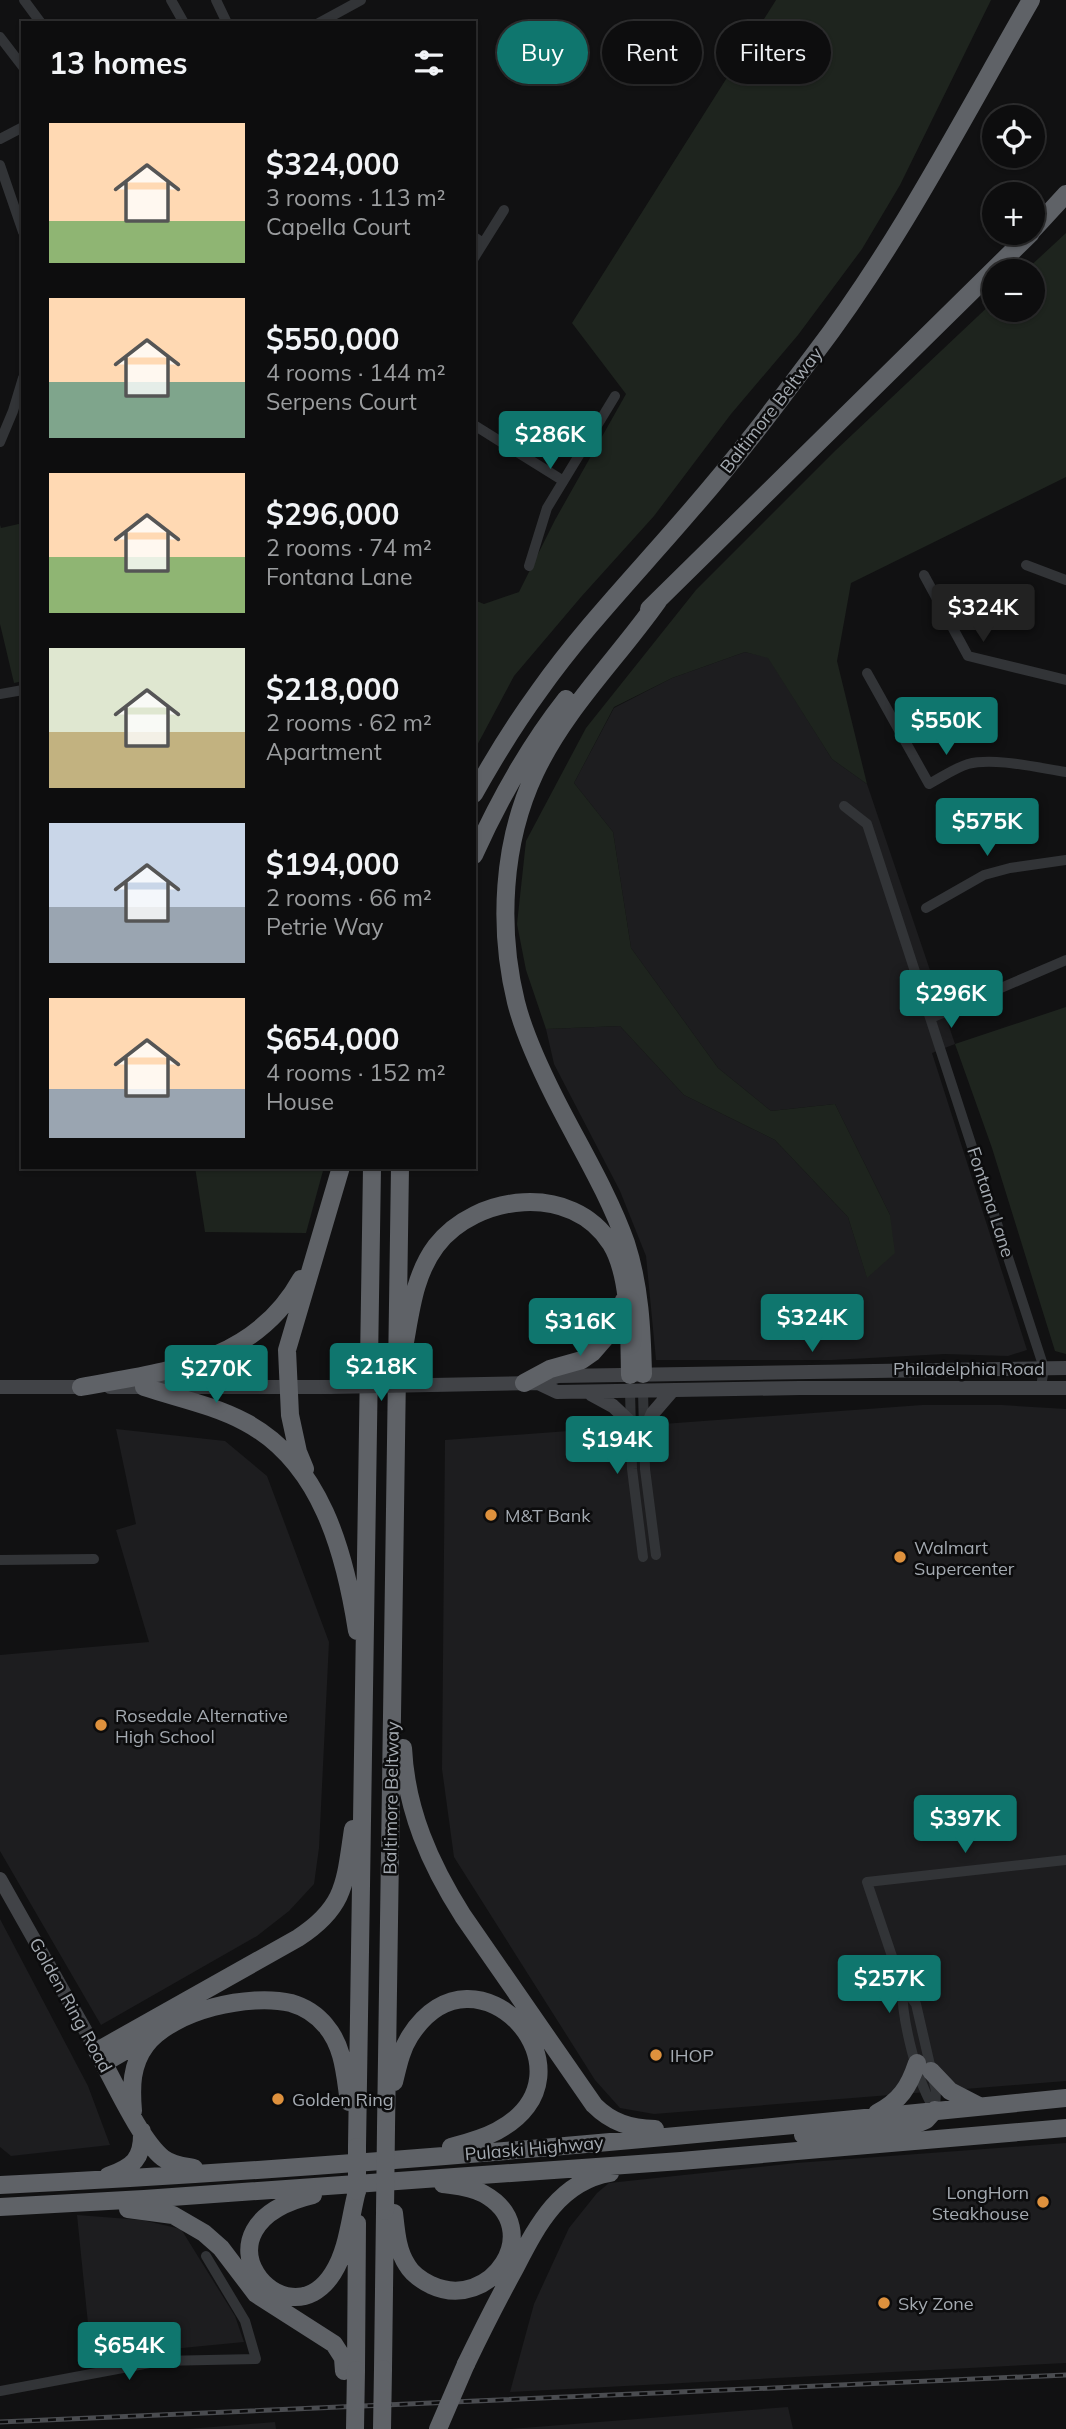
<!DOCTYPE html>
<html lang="en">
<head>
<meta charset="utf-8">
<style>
	:root { --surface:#0d0d0e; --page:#161617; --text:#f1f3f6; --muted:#9a9c9e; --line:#2d2d2e; --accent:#0f766e }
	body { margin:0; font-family:Mulish,sans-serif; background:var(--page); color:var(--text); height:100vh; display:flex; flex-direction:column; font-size:26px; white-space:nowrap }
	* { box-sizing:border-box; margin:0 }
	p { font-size:23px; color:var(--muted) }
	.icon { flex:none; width:38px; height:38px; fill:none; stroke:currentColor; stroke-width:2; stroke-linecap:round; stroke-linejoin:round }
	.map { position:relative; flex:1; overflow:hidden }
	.side { position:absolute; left:21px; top:21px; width:455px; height:1148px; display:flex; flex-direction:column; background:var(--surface); border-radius:0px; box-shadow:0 2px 5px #0004,0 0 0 2px var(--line) }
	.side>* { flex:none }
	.top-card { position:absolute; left:497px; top:21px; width:464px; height:63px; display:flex; gap:14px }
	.buttons { position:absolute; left:982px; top:105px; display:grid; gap:14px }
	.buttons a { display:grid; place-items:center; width:63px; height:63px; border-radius:50%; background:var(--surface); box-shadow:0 2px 5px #0004,0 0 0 2px var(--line); font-size:35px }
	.price { position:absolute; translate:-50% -60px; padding:0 16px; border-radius:7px; background:var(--accent); color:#fff; font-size:23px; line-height:46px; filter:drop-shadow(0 2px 4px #0008) }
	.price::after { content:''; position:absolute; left:50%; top:42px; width:21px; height:16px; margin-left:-10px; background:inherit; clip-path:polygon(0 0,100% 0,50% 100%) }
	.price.selected { background:#222; color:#fff }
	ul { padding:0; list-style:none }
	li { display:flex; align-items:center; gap:21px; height:175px; padding:0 28px }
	li span { display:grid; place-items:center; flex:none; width:196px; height:140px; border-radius:0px; color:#555 }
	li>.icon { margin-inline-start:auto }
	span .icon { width:84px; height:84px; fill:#fffc; stroke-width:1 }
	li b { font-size:30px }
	h2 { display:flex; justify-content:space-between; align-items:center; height:84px; padding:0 28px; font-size:30px }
	.chip { padding:0 24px; border-radius:32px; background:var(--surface); box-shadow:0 2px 5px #0004,0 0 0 2px var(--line); font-size:24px; line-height:63px }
	.chip.selected { background:var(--accent); color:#fff }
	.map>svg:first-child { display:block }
</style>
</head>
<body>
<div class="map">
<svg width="1066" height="2429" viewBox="0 0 1066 2429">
	<rect width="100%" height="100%" fill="#111112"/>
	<!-- built -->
	<path fill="#1d1d1f" d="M745,652L768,657L832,759L867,784L955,1044L932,1053L1027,1350L1008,1356L945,1354L832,1360H656L646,1256L620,1191L554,1064L546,1029L620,1026L684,1095L775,1140L848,1217L867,1277L890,1215L835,1104L771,1111L718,1068L631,948L613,832L574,783L614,708L672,678Z
		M922,1405H1002L1066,1409V2081L654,2114L620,2108L595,2080L454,1857L442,1769L445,1440Z
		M116,1429L225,1441L267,1476L329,1642L319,1848L314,1884L289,1911L257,1936L101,2025L0,1851V1655L149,1642L116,1530L136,1524Z
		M0,1919L88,2086L110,2145L11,2156L0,2147Z
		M1066,2143V2363L510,2392L534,2304L569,2228L597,2193L609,2183L796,2163Z
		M77,2215L142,2220L181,2229L235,2316L244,2342L151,2351L92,2363Z
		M788,2407L793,2429H510Z
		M275,2422L276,2429H188Z"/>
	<!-- green -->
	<path fill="#1e241e" d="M776,0H991L900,185L862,249L798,335L731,414L654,516L581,597L514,676L474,751V600L484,604L519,592L555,520L626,394L572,323Z
		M1066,233V477L851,583L837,661L867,784L832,759L768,658L745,652L672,678L614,707L574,783L613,832L631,948L718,1068L771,1111L835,1104L890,1215L895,1253L867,1278L848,1217L775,1140L684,1095L620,1026L546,1029L526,970L517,924L526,841L586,728L696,590L836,450L994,301V310H1032V271H1025Z
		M23,523V681L14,683L0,624V525L1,528Z
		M1066,1007V1354L1055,1351L992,1148L955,1044Z
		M195,1167H324L306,1233L205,1232Z"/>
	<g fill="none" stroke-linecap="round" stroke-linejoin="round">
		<!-- street -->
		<path stroke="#323437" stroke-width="10" d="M24,0L41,23
			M171,0L184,23
			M216,0L227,23
			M319,23L361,0
			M0,37L23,67
			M0,139L23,127
			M0,165L23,232
			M474,237L483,243
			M474,258L504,210
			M474,425L562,480
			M0,442L13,411L23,378
			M1026,565L1066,580
			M529,566L547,508L615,396
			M924,575L968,656L1066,680
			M867,673L929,784C942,777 955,768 968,764C994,757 1039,768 1066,772
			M0,694L23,690
			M844,806L867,824L1044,1368L1041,1387
			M926,908L984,875L1010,868L1066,860
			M931,1018L1066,960
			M630,1391L632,1469L643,1557
			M643,1391L645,1469L656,1555
			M0,1560L94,1559
			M902,1987C902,2020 917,2083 935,2110
			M935,2110L936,2091L916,2004L902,1986L867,1882L1066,1860
			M0,2391L160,2361L256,2359L245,2321L206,2256"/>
		<!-- secondary -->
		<path stroke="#414347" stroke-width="14" d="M538,1383L557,1392L800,1388H1066
			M431,1385L538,1383L558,1376L1066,1368
			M0,1387H90
			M110,1387H330
			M591,1394L613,1406L631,1423
			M643,1436L653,1413L672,1391
			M0,1879L97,2051"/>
		<!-- highway -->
		<path stroke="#5f6267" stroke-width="18" d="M1032,231L1066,194
			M649,609L1031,233
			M474,794C494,758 515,724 539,691C585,626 641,569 692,509C735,460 774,408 813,356C898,245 962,120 1031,0
			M474,855C499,800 529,746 566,699
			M405,1342C411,1309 415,1274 436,1246C476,1194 572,1182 611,1244C631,1277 629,1336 630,1375
			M643,1374C642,1330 640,1286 626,1243C608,1192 578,1144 554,1096C539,1066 524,1034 516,1002C498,928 502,843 535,773C565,709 617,659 658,601
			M524,1383L550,1369L582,1360L592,1353L612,1330L624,1300
			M81,1387C166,1371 254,1364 301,1279
			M144,1387C177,1398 213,1405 245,1422C321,1462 345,1553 357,1631
			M305,1469L298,1452L290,1415L287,1350L341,1167
			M403,1748C406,1810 430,1864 463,1916L594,2105C612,2123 630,2128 655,2129
			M104,2063L149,2037
			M931,2071L950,2091L979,2106
			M394,2082C398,2066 401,2050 410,2036C476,1932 605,2074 497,2131C482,2139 466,2143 451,2147
			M133,2111C131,2087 131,2065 146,2045C173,2010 250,1993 291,2003C305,2007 317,2015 326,2026C344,2047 345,2076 349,2102
			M877,2113C900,2101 909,2087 917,2063
			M386,2128L400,1167
			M803,2135L912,2126L926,2120L935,2110
			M357,2147L372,1167
			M194,2168C183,2166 172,2165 163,2158C140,2140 113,2079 97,2051L298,1938C346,1907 345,1882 353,1829
			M108,2176C133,2167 143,2159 142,2131
			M0,2185C356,2168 711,2134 1066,2098
			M313,2195C182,2226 286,2348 333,2273C348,2250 350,2217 357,2191
			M0,2207L144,2199L681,2161L1066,2128
			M128,2209L173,2215L204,2233L221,2248L256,2294L334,2344L343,2358L344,2371
			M394,2213C396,2230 397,2250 407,2265C412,2274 421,2280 431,2285C491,2313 547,2229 484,2194C472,2187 457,2186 443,2184
			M466,2364C481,2333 496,2303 513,2272C535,2230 557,2182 610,2173
			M383,2369L385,2212
			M356,2370L357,2223"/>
		<!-- rail casing -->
		<g stroke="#4a4c50" stroke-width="5">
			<path id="rail" d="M0,2422L1066,2375"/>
		</g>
		<!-- rail -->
		<use href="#rail" stroke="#0c0c0d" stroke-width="2.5" stroke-dasharray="8" stroke-linecap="butt"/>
		<!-- secondary-bridge -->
		<path stroke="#414347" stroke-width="14" d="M330,1387L431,1385"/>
		<!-- highway-bridge -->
		<path stroke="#5f6267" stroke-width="18" d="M357,2191V2147
			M385,2211L386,2128
			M355,2429L356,2370
			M382,2429L383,2369
			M438,2429L466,2364"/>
	</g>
	<!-- markers -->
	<g fill="#de913d" stroke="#0c0c0d" stroke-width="2.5">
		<circle cx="491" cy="1515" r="7"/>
		<circle cx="900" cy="1557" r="7"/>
		<circle cx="101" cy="1725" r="7"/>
		<circle cx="656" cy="2055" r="7"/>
		<circle cx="278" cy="2099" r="7"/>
		<circle cx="1043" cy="2202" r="7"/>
		<circle cx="884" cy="2303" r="7"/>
	</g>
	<g text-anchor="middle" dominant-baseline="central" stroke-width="5" stroke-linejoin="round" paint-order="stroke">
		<!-- street labels -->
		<g font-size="18" fill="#a4aab1" stroke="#0c0c0d">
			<text transform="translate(771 410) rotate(-52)">Baltimore Beltway</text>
			<text transform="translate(991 1202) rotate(72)">Fontana Lane</text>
			<text x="969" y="1368">Philadelphia Road</text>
			<text transform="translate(391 1798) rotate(-89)">Baltimore Beltway</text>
			<text transform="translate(71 2005) rotate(61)">Golden Ring Road</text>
			<text transform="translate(534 2148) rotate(-5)">Pulaski Highway</text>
		</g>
		<!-- poi labels -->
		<g font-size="18" fill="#a4aab1" stroke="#0c0c0d" text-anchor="start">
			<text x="505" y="1515">M&amp;T Bank</text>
			<text x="914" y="1547">Walmart<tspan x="914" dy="21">Supercenter</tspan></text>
			<text x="115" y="1715">Rosedale Alternative<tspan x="115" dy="21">High School</tspan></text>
			<text x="670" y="2055">IHOP</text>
			<text x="292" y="2099">Golden Ring</text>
			<text x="1029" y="2192" text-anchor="end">LongHorn<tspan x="1029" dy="21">Steakhouse</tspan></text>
			<text x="898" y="2303">Sky Zone</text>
		</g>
	</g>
</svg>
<div class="buttons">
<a><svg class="icon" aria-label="locate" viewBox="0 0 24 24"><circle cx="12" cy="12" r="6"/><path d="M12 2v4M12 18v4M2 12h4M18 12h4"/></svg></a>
<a>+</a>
<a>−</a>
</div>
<b class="price" style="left:550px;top:471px">$286K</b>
<b class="price selected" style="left:983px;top:644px">$324K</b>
<b class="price" style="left:946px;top:757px">$550K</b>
<b class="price" style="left:987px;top:858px">$575K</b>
<b class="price" style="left:951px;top:1030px">$296K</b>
<b class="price" style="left:812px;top:1354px">$324K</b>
<b class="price" style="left:580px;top:1358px">$316K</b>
<b class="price" style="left:381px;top:1403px">$218K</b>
<b class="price" style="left:216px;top:1405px">$270K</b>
<b class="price" style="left:617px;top:1476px">$194K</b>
<b class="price" style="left:965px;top:1855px">$397K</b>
<b class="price" style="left:889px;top:2015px">$257K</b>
<b class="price" style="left:129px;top:2382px">$654K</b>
<div class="top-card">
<a class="chip selected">Buy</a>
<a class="chip">Rent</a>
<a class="chip">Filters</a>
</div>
<section class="side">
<h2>13 homes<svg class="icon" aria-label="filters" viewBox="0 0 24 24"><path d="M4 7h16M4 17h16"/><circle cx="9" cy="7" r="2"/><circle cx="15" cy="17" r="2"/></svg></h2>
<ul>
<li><span style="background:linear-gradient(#ffd9b3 70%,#8fb573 0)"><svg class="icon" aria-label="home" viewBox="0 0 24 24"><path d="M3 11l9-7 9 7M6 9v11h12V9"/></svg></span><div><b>$324,000</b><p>3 rooms · 113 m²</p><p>Capella Court</p></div></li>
<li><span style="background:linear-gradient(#ffd9b3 60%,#7fa58c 0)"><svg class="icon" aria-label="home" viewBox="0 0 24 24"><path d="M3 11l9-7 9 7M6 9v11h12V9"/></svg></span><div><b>$550,000</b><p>4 rooms · 144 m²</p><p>Serpens Court</p></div></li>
<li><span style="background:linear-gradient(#ffd9b3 60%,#8fb573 0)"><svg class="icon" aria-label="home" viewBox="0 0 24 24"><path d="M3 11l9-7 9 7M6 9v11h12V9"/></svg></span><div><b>$296,000</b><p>2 rooms · 74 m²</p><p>Fontana Lane</p></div></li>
<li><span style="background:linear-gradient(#dfe7d0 60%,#c2b280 0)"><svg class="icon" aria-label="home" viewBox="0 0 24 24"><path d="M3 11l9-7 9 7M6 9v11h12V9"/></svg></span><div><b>$218,000</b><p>2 rooms · 62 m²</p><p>Apartment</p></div></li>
<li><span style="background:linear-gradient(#c9d6e8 60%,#9aa5b1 0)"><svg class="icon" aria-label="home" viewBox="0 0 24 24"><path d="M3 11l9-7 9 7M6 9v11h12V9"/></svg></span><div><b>$194,000</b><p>2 rooms · 66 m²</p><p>Petrie Way</p></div></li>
<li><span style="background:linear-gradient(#ffd9b3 65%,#9aa5b1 0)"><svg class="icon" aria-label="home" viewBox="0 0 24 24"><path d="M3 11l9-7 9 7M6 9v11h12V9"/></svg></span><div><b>$654,000</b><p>4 rooms · 152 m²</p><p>House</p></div></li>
</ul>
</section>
</div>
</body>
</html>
